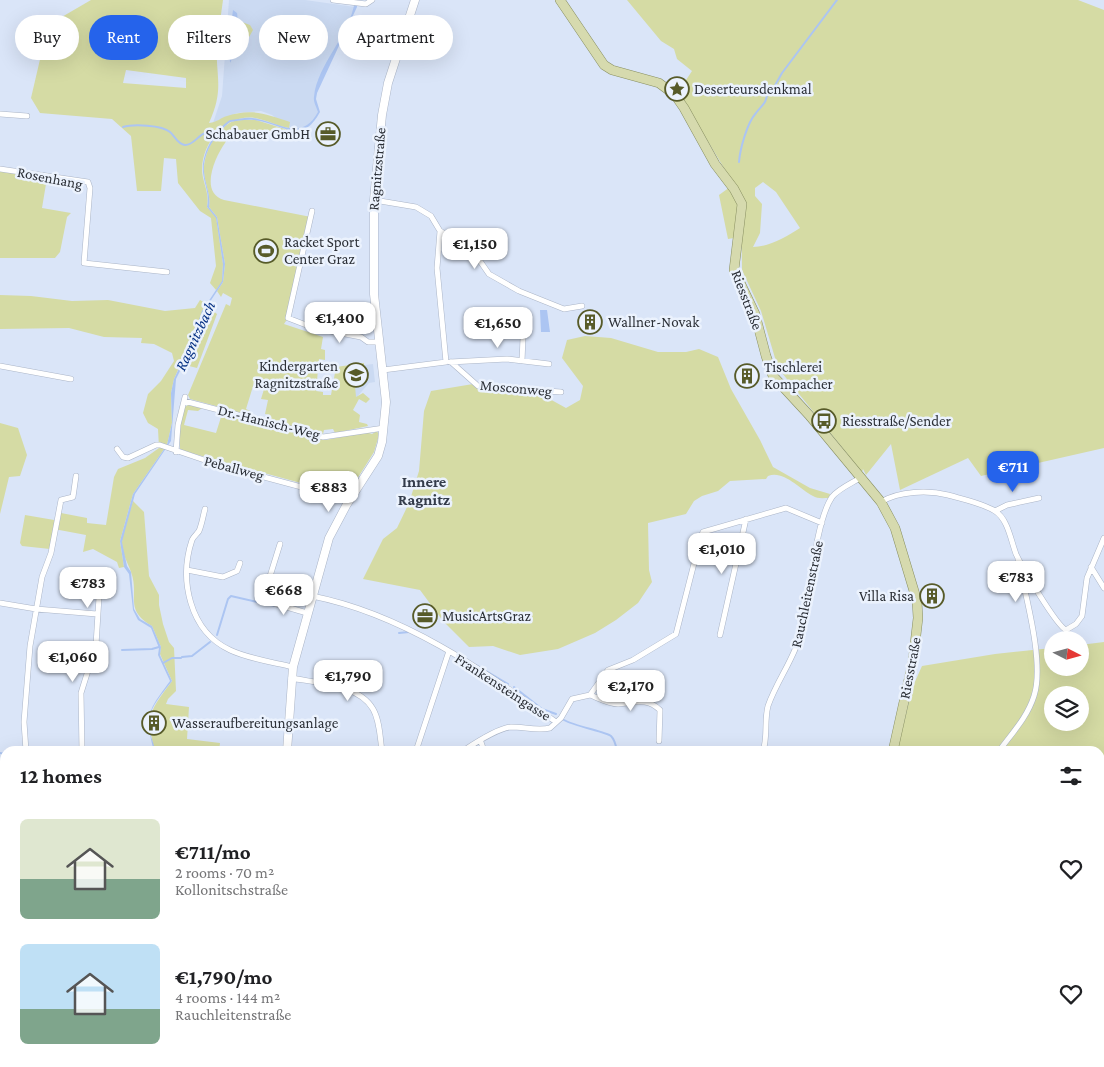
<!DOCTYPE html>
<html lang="en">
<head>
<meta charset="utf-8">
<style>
	:root { --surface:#fff; --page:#f2f2f2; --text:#202124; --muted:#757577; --accent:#2563eb }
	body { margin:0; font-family:"Crimson Pro",serif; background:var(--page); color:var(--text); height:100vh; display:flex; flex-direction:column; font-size:19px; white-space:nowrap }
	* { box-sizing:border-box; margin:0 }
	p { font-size:16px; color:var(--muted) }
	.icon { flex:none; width:28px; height:28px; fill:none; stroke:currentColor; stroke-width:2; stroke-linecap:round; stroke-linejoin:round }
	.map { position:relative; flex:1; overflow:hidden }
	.panel { position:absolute; left:0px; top:746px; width:1105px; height:321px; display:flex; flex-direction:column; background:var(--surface); border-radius:15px 15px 0 0; box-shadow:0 5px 20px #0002 }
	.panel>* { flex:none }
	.top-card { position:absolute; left:15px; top:15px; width:500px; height:45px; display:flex; gap:10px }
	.needle { width:32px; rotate:96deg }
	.controls { position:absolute; left:1044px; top:631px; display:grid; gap:10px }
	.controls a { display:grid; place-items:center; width:45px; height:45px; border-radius:50%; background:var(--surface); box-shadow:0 5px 20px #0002; font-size:25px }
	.price { position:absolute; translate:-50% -42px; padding:0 11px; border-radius:10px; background:#fff; color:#222; font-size:16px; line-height:32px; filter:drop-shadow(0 1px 2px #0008) }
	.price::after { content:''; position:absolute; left:50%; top:30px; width:15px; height:11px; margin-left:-8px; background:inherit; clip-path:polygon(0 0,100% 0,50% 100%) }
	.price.on { background:var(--accent); color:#fff }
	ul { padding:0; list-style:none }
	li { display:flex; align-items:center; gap:15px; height:125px; padding:0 20px }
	li span { display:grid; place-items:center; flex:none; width:140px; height:100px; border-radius:8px; color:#555 }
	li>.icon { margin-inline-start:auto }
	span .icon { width:60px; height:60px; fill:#fffc; stroke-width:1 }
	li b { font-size:21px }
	h2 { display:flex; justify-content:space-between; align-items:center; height:60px; padding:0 20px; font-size:21px }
	.pill { padding:0 18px; border-radius:22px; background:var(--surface); box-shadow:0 5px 20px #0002; font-size:18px; line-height:45px }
	.pill.on { background:var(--accent); color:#fff }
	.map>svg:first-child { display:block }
</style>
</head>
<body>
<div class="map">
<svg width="1104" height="1067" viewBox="0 0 1104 1067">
	<rect width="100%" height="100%" fill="#dae5f8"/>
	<!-- built -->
	<path fill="#cbdaf2" d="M229,0H305L355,7L340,44L334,51L322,77L315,99L319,112L311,125L304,129L291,130L272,115L261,111L237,113L213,123L222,96Z
		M373,364L375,382L369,383L356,398L340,368Z
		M111,1062H193V1063L191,1067H108Z
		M203,1063V1062L241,1063L239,1067H201Z"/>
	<!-- green -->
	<path fill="#d5dba4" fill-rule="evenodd" d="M91,0H223C221,14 219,29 217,43C215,76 225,88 209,123C218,122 220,118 227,116C252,108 266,114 290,122L289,128C277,126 267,120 255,118C226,114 203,141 202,169C202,182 210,193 207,207L216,217L223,264L222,282L216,290L210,283L216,266L211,218L200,211L178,183L176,159L164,158L161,191H137L131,136L112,119L40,113L31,98L48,25ZM126,70L186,78V88L123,83Z
		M627,0H1078L1104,10V448L981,476L968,458L900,490L891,444L866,475L863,469L862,472L778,368L761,311L742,270L741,196L678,92L692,71L677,59L674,49L661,41ZM763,182L776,192L800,228C786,237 769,247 753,247L760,233L762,204L755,196V188Z
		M242,22L250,25L253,30L248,39L239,41Z
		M247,120H256L288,130L279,136C270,133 254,129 245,131C238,133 228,137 225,143C215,157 199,193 224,200L311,217L288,318L284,324L323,337L321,349L325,350V360L319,359L316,391L323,392V395H331L336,367L364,363V372L354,374L356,397L363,393L370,399L366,403L359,399L353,410L360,415L359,422L367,424L368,426L335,433L333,429L324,430L323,434L271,422L270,415L265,414L268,400L261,399L265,386L254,383L246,409L250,411L249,415L190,399L188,395L226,304L230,306L232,298L223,293L221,297L217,291L223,282L225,264L217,217L209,207C211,194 205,185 204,172C203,155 214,133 228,124C233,120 241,120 247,120Z
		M0,171L47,178L42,208L71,213L67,217L60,252L55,258H0Z
		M730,187L738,204L734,238L728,239L719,195Z
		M0,295L31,296L72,301L108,300L165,311L195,308L200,300L207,304L174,379L171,393L172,423L167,445L133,494L120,541L124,567L119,568L117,562L93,549L83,552L86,535L54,529L50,549L22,546L20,543L25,515L60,521L61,513L87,518V523L106,525L114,477L118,469L145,458L159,448L158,429L148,423L143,413L148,394L161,381L174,361L172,353L154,344L141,343L142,338L104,337L69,328L0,329Z
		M212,310L217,314L197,368L189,366L191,359Z
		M585,336L611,338L658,352H686L699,349L718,357L731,389L760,440L773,467L810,488L830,494L829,498C824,498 817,499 813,496C799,489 784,470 768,476L766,479L730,481L718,491L702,496L694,501L686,514L648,523L649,570L652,582L638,603L616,620L595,633L558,649L520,655L493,646L469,647L443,621L420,590L363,579L383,539L397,528L409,503L419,471L424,411L431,391L473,384L502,391L546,397L566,408L580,400L583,386L562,358L567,340Z
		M188,405L202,408L198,411L188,410L184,425L216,433L222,414L326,440L366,432L372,434L377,431L379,435L374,452L347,495L341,494L180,450L179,426L183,408Z
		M0,423L18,428L27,455L20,476L9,477L0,514Z
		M133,501L144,512L149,576L159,595V605L163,624L169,642L174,648L176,691L168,699L166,704L189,707L187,739L220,743L219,751H155C145,715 150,711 172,681L160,654L161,647L152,626C123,609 140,596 131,572C128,563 122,554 122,543C122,530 129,514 133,501Z
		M1104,642V768L1100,770V751H897L913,686L922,666L995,654L1052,648V668H1080V645ZM1052,695H1080V722H1052Z
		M1104,948V1059L1095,1067H943L941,1063L1100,1062V949Z
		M241,1062H339V1067H239Z
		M412,1062L454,1063L455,1067H412Z
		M521,1062H761L768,1067H496Z"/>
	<!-- water -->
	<path fill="#acc5f2" d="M355,0H358L357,7L317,93L316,99L320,112C301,147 282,123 254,120C246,119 238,121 230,122C216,133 202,154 204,172C205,185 211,194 209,207L217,217L225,264L223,282L204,311L192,347L176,379L171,441L135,494L122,542L127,566L131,572L134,609L140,619L152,626L161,647L160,655L172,681C162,694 148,709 148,726C149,734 156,746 154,751C144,715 148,711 170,681L158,655L159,648L151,628L138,620L133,610L129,574L124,567L120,541L133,494L167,445L172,423L171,393L174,379L190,345L202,311L222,281L223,264L216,218L207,207C210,194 204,184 203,172C201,154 215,129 230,120C239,119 249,116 258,119C282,124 302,141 318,112C317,108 313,102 314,97C317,64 350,36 355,0Z
		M233,10L237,13C239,21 234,59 230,63L229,41Z
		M540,310H547L550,332H541Z"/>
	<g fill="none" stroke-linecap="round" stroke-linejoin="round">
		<!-- stream -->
		<path stroke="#acc5f2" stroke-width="2" d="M123,127C133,124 162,125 170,132C175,136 177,144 185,145C194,145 197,136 205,133
			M739,162C740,149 747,123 756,113C762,105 767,103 767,93L773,89L782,73L837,0
			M399,633L409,632
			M217,635L228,599L231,596L275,606
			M122,650L152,649L159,647
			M182,657L192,656L210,642
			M163,663L172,658H181
			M476,665L508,684
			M514,687L542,709L556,714
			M564,720C574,726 607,732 611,736C615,740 616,746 617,751
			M0,753L5,754"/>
		<!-- street casing -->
		<g stroke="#abb5c7" stroke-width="6">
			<path id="street" d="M333,0L366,4L372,0
				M0,114L27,116
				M0,169L88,182L90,188L84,263L167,272
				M374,200L416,207L431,216L440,231L473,251L489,274L519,291L564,309L582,306
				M312,211L288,318L314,328L361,337L368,342H379
				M522,361L523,338
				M450,362L507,359L549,364
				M451,362L478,386L561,392
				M0,366L71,379
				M383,370L446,362L437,268L440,231
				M184,401L323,437L384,428
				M117,449L123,457L128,458L156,445H160L219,465L350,500
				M176,452L178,425L185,397
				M881,502C899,491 928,490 948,495C962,499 982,503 995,511C1008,519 1011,541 1016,554C1022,567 1056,625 1066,630L1076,624L1082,616L1087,578L1104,538
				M205,509C203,516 202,524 199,531C197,534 194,536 192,540C179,579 189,631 230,650C249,659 272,662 293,667
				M995,511L1007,505L1039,498
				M280,544L266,589V601L307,613
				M1091,567L1104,588
				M187,570L223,577L237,571L240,563
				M312,596C403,614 481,669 556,722
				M0,603L36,609L97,614
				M720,635L746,519
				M291,678C316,683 359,684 373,709C380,721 380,738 382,751
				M590,695C598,698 609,704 618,704C635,703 646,697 660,710L659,741
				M481,742L484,751
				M26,751L24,722L30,646L42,577L51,553L61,500L73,497L76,476
				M82,751L81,693L96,645L99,597
				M416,751L449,651
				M463,751C475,743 498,728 511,727C524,727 538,731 550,728L561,718L572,699L590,695L608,670L633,660L676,634L700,540L703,532L786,508L822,523
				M763,751C768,737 764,721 768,706C777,680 795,658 802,630C810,597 815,522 832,497C838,489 852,483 860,478
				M999,751C1012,733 1027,718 1034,696C1045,663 1025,594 1018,559
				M1100,808H1104
				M0,857L5,856
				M1100,865L1104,863
				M1100,883L1104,884
				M0,903H5
				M0,977H5"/>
		</g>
		<!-- secondary casing -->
		<g stroke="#abb5c7" stroke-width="9">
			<path id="secondary" d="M287,751L293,667L329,538L347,504L378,456L382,442L386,402L374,294V200L382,115L388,83L415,0
				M197,1067L198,1062"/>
		</g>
		<!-- primary casing -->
		<g stroke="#888f61" stroke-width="10">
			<path id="primary" d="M560,0L604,65L612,70L659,83L675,95L684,108L715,164L734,189L742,204L734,270L755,314L766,356L773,376L809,415L881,502L895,528L917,601L918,618L913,661L893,751
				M936,1062L937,1067"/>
		</g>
		<!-- street -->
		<use href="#street" stroke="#fff" stroke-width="5"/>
		<!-- secondary -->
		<use href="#secondary" stroke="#fff" stroke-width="8"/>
		<!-- primary -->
		<use href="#primary" stroke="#d6daae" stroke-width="9"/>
	</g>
	<!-- icons -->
	<defs>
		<g id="sight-ring" transform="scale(1.25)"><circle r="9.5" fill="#ebf2fd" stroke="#575b29" stroke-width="1.5"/><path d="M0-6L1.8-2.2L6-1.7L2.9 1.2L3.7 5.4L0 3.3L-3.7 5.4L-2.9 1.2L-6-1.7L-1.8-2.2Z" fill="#575b29"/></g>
		<g id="office-ring" transform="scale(1.25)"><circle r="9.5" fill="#ebf2fd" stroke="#575b29" stroke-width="1.5"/><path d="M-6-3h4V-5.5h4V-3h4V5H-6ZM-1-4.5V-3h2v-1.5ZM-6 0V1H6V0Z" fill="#575b29"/></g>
		<g id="stadium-ring" transform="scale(1.25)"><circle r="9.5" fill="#ebf2fd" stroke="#575b29" stroke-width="1.5"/><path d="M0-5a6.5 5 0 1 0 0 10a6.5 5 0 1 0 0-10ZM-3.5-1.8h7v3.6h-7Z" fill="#575b29"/></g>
		<g id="building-ring" transform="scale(1.25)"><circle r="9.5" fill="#ebf2fd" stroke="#575b29" stroke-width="1.5"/><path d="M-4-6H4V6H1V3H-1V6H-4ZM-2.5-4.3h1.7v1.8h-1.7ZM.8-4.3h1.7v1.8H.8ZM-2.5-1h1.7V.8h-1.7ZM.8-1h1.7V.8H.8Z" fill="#575b29"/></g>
		<g id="school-ring" transform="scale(1.25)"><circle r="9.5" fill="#ebf2fd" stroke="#575b29" stroke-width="1.5"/><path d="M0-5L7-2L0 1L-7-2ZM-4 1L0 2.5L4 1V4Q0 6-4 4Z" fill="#575b29"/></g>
		<g id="bus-ring" transform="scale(1.25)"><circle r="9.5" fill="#ebf2fd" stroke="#575b29" stroke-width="1.5"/><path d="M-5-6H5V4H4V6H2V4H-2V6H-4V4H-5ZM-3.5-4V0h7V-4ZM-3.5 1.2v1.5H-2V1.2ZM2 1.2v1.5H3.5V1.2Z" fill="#575b29"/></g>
	</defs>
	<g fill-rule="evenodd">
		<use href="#sight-ring" x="677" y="89"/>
		<use href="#office-ring" x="328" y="134"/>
		<use href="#stadium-ring" x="266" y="251"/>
		<use href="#building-ring" x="590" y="322"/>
		<use href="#school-ring" x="356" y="375"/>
		<use href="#building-ring" x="747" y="376"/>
		<use href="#bus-ring" x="824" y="421"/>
		<use href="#building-ring" x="932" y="596"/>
		<use href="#office-ring" x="425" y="616"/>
		<use href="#building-ring" x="154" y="723"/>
	</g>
	<g text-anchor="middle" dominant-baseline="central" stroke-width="5" stroke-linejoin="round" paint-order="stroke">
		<!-- poi labels -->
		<g font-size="15" fill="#2c3037" stroke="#ebf2fd" text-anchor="start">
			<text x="694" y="89">Deserteursdenkmal</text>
			<text x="310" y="134" text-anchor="end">Schabauer GmbH</text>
			<text x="284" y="242">Racket Sport<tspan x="284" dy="17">Center Graz</tspan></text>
			<text x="608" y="322">Wallner-Novak</text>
			<text x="338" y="366" text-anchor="end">Kindergarten<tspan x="338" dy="17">Ragnitzstraße</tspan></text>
			<text x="764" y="367">Tischlerei<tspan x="764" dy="17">Kompacher</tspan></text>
			<text x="842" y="421">Riesstraße/Sender</text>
			<text x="914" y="596" text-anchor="end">Villa Risa</text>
			<text x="442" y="616">MusicArtsGraz</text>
			<text x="172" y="723">Wasseraufbereitungsanlage</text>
		</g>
		<!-- street labels -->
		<g font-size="15" fill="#2c3037" stroke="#ebf2fd">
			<text transform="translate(377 169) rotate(-85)">Ragnitzstraße</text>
			<text transform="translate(50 178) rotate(11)">Rosenhang</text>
			<text transform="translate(747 300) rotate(69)">Riesstraße</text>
			<text transform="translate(516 388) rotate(5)">Mosconweg</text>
			<text transform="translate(269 422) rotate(14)">Dr.-Hanisch-Weg</text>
			<text transform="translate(234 468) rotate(15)">Peballweg</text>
			<text transform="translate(807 594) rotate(-78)">Rauchleitenstraße</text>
			<text transform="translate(910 668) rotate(-79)">Riesstraße</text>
			<text transform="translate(503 687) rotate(33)">Frankensteingasse</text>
		</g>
		<!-- water labels -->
		<g font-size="16" font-style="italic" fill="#053083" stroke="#ebf2fd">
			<text transform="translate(195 336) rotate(-65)">Ragnitzbach</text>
		</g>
		<!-- neighbourhood labels -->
		<g font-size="16" font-weight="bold" fill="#343c4b" stroke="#ebf2fd">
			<text x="424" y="481">Innere<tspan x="424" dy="18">Ragnitz</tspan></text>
		</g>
	</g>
</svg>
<div class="controls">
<a><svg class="needle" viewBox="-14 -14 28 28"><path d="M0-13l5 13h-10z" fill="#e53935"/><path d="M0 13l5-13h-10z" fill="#757577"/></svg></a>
<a><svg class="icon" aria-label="layers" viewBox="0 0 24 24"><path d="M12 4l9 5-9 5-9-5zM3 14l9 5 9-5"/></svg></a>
</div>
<b class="price" style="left:475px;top:270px">€1,150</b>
<b class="price" style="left:340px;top:344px">€1,400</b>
<b class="price" style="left:498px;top:349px">€1,650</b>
<b class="price on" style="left:1013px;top:493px">€711</b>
<b class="price" style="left:329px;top:513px">€883</b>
<b class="price" style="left:722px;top:575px">€1,010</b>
<b class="price" style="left:1016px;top:603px">€783</b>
<b class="price" style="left:88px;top:609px">€783</b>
<b class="price" style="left:284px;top:616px">€668</b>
<b class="price" style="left:73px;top:683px">€1,060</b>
<b class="price" style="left:348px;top:702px">€1,790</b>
<b class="price" style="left:631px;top:712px">€2,170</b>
<div class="top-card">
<a class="pill">Buy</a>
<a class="pill on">Rent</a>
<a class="pill">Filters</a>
<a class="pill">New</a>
<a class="pill">Apartment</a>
</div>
<section class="panel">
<h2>12 homes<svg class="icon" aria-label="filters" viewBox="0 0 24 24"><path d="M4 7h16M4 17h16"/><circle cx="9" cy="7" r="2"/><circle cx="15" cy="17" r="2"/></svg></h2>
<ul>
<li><span style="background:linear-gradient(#dfe7d0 60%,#7fa58c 0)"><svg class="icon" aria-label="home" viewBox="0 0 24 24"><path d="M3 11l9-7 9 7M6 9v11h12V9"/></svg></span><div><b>€711/mo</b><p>2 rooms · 70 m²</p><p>Kollonitschstraße</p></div><svg class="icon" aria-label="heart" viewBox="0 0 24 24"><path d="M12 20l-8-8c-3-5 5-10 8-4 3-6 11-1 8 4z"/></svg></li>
<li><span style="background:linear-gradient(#bfe0f5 65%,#7fa58c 0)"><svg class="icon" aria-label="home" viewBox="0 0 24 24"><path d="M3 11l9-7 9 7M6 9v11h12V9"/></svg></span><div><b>€1,790/mo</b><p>4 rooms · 144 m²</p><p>Rauchleitenstraße</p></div><svg class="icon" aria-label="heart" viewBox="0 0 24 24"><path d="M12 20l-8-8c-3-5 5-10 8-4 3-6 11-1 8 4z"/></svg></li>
</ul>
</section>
</div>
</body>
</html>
